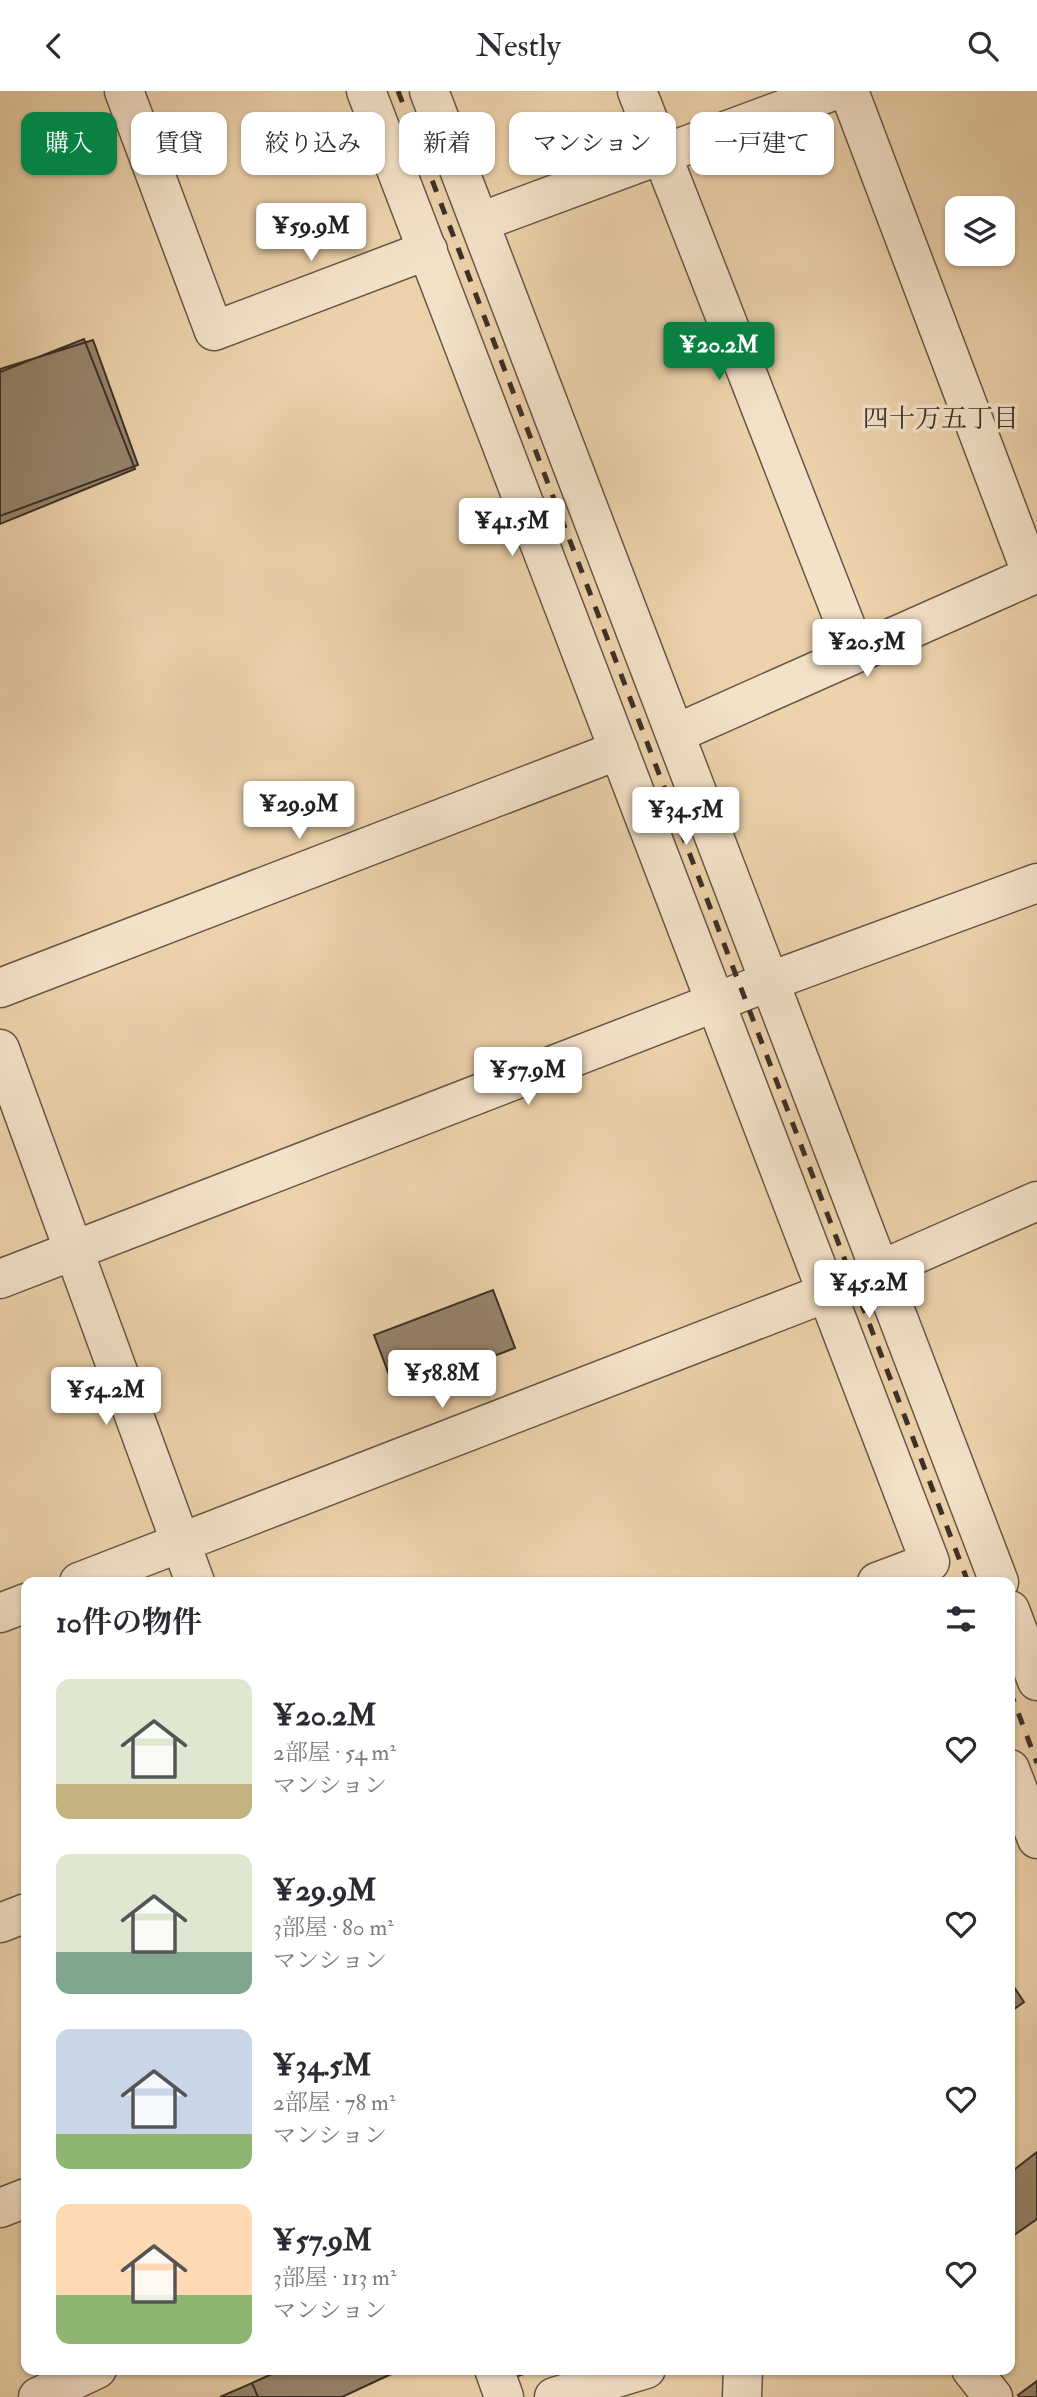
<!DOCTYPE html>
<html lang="ja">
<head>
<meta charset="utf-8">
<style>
	:root { --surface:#fff; --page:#f2f2f3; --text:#2b2b33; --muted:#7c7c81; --accent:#0b8043 }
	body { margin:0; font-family:"IM FELL Double Pica","Noto Serif JP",serif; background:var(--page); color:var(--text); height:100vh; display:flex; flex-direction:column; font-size:26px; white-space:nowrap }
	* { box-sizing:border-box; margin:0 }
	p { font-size:23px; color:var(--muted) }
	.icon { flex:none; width:38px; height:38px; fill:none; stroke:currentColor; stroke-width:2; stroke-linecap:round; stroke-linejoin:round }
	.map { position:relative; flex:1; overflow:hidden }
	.drawer { position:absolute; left:21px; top:1486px; width:994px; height:798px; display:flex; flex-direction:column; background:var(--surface); border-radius:14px; box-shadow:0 2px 5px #0004 }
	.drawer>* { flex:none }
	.hud { position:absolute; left:21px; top:21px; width:996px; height:63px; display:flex; gap:14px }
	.controls { position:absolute; left:945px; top:105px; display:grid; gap:14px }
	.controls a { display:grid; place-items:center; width:70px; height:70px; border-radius:14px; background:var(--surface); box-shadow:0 2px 5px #0004; font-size:35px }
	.price { position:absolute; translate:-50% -60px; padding:0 16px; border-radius:7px; background:#fff; color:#222; font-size:23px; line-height:46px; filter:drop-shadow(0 2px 4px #0008) }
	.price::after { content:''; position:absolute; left:50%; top:42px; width:21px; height:16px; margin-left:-10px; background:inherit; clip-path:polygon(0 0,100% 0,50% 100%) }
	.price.active { background:var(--accent); color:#fff }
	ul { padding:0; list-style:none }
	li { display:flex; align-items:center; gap:21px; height:175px; padding:0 35px }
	li span { display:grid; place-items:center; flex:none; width:196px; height:140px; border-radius:14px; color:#555 }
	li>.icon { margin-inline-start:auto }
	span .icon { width:84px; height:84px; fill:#fffc; stroke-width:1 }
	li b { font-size:30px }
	h2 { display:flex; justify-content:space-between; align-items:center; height:84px; padding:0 35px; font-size:30px }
	.pill { padding:0 24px; border-radius:14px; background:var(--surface); box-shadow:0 2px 5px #0004; font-size:24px; line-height:63px }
	.pill.active { background:var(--accent); color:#fff }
	header { display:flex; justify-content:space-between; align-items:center; height:91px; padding:0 35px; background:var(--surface); font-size:32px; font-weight:600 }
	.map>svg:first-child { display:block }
</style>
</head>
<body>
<header><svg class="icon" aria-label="back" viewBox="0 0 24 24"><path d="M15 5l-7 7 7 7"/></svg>Nestly<svg class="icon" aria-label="search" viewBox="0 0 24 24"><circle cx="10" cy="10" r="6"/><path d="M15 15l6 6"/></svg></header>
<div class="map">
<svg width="1037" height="2306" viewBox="0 0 1037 2306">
	<rect width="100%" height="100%" fill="#ecd1aa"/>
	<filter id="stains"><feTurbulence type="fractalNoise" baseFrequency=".00286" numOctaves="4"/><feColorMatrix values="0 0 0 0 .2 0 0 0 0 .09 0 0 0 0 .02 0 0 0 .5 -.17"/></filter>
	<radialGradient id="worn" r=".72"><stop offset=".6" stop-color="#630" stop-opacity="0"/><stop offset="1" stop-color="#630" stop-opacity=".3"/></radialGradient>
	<!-- building -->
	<path fill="#97846c" stroke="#3a3028" stroke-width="2" d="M84,248L135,378L0,433V281Z
		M93,249L138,374L0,425V278Z
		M493,1199L515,1257L396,1302L374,1244Z
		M1010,1890L1024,1911L1010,1921Z
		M1037,2061V2128L1010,2147V2082Z
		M283,2278H402L342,2306H258L252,2292Z
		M506,2278H539L509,2288Z
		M1037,2290V2306H1020L1018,2304Z
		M252,2292L258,2306H220Z"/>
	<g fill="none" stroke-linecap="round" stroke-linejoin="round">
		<!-- minor casing -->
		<g stroke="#665848" stroke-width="41">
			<path id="minor" d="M124,0L214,240L428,159
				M366,0L930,1471L877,1491
				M429,0L999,1491
				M637,0L856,561
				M849,0L1032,484
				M480,131L833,0
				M675,643L1037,482
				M0,897L619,659
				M0,958L195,1491
				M878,1180L1037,1110
				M79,1491L826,1202
				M1010,1519L1037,1590
				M0,1522L26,1512
				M1010,1678L1037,1748
				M0,1832L26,1822
				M0,2117L26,2107
				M494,2278L504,2306
				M971,2278L993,2306
				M38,2306L97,2278
				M554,2306L646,2278
				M742,2306L743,2278"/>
		</g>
		<!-- tertiary casing -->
		<g stroke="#665848" stroke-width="41">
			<path id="tertiary" d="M0,1188L768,891L1037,792"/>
		</g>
		<!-- minor -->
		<use href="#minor" stroke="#f3e1c8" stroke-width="38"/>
		<!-- tertiary -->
		<use href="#tertiary" stroke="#f3e1c8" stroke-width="38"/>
		<!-- rail -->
		<path stroke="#3a3028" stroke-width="5" stroke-dasharray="12 12" stroke-linecap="butt" d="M398,0L968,1491
			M1010,1600L1037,1672"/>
	</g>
	<g text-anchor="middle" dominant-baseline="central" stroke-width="7" stroke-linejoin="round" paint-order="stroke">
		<!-- neighbourhood labels -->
		<g font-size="26" fill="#3a3028" stroke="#f3e1c8">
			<text x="941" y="328">四十万五丁目</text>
		</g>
	</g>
	<rect width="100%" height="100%" filter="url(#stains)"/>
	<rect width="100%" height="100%" fill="url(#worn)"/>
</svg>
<div class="controls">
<a><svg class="icon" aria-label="layers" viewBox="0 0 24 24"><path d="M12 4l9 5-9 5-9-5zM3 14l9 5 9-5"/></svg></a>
</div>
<b class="price" style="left:311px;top:172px">¥59.9M</b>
<b class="price active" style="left:719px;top:291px">¥20.2M</b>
<b class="price" style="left:512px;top:467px">¥41.5M</b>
<b class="price" style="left:867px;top:588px">¥20.5M</b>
<b class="price" style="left:299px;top:750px">¥29.9M</b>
<b class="price" style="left:686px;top:756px">¥34.5M</b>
<b class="price" style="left:528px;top:1016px">¥57.9M</b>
<b class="price" style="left:869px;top:1229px">¥45.2M</b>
<b class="price" style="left:442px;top:1319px">¥58.8M</b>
<b class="price" style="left:106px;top:1336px">¥54.2M</b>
<div class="hud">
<a class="pill active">購入</a>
<a class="pill">賃貸</a>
<a class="pill">絞り込み</a>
<a class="pill">新着</a>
<a class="pill">マンション</a>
<a class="pill">一戸建て</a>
</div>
<section class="drawer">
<h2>10件の物件<svg class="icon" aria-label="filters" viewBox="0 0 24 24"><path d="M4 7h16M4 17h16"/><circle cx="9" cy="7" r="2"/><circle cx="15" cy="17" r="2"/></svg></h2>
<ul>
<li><span style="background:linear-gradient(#dfe7d0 75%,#c2b280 0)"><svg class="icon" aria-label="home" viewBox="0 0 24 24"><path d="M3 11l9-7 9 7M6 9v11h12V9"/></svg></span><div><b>¥20.2M</b><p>2部屋 · 54 m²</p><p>マンション</p></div><svg class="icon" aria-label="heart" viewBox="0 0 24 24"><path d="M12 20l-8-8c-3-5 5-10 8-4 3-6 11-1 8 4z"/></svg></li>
<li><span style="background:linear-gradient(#dfe7d0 70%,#7fa58c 0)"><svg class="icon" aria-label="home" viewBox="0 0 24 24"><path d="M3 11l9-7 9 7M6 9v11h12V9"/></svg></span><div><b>¥29.9M</b><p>3部屋 · 80 m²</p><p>マンション</p></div><svg class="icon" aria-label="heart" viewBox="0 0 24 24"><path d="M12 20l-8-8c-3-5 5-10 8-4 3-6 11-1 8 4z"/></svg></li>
<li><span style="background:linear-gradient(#c9d6e8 75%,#8fb573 0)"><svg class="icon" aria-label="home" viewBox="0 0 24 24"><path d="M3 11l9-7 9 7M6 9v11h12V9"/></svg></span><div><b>¥34.5M</b><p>2部屋 · 78 m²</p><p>マンション</p></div><svg class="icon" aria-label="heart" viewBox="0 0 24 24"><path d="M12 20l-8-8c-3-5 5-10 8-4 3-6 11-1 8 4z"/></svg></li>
<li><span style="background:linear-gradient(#ffd9b3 65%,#8fb573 0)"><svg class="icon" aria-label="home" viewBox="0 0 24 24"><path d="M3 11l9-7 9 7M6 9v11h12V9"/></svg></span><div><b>¥57.9M</b><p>3部屋 · 113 m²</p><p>マンション</p></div><svg class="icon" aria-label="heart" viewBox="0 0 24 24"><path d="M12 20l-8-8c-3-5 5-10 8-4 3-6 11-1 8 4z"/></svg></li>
</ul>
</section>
</div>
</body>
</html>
